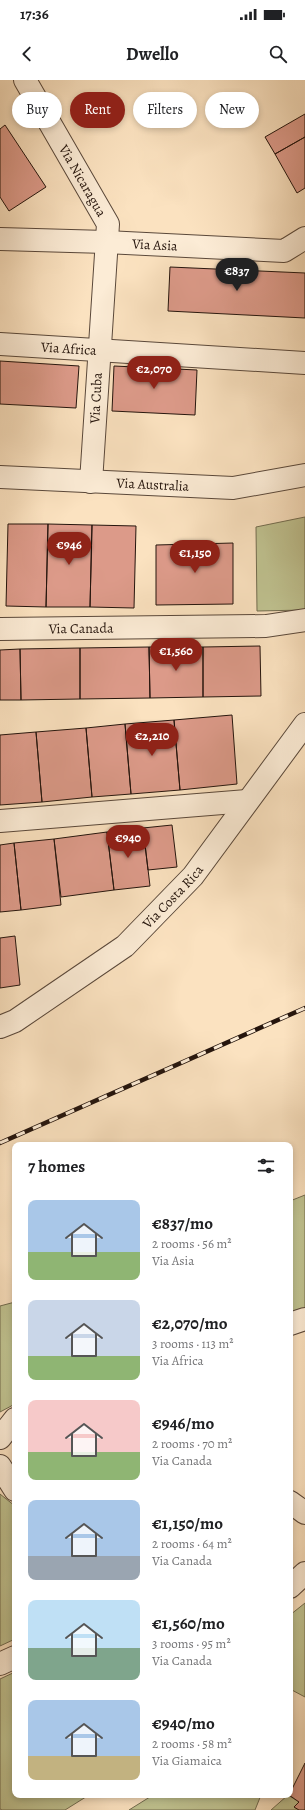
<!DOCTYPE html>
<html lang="en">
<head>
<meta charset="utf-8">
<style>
	:root { --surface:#fff; --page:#f6f6f6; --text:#202124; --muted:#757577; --accent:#8f2418 }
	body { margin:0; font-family:Alegreya,serif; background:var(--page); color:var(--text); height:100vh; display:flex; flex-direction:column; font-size:15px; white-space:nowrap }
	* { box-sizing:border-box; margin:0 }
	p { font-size:13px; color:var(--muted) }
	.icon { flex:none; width:22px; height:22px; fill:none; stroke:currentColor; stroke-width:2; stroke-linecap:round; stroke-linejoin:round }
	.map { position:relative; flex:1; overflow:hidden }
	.side { position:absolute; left:12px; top:1062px; width:281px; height:656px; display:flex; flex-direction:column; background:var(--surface); border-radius:8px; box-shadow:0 2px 6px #0003 }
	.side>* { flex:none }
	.banner { position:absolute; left:12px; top:12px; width:281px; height:36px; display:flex; gap:8px }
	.price { position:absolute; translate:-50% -34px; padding:0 9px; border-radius:14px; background:var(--accent); color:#fff; font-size:13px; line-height:26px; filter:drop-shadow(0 1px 2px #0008) }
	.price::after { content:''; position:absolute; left:50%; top:24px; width:12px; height:9px; margin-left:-6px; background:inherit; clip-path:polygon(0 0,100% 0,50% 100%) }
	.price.active { background:#222; color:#fff }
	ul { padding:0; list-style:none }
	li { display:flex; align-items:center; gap:12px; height:100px; padding:0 16px }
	li span { display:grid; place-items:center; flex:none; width:112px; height:80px; border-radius:8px; color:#555 }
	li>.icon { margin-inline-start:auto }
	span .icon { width:48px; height:48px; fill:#fffc; stroke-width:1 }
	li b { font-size:17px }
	h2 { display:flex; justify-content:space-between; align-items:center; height:48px; padding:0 16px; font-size:17px }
	.tag { padding:0 14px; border-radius:18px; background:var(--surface); box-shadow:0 2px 6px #0003; font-size:14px; line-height:36px }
	.tag.active { background:var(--accent); color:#fff }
	.status { display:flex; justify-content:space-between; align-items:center; height:28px; padding:0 20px; background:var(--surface); direction:ltr }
	.status svg { height:11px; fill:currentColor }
	header { display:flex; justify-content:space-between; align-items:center; height:52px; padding:0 16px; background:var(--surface); font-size:18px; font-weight:700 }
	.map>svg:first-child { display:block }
</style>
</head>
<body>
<div class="status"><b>17:36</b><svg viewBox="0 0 49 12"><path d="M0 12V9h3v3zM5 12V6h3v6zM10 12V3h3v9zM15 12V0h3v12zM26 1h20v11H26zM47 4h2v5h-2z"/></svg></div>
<header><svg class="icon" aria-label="back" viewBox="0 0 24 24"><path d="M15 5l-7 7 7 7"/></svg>Dwello<svg class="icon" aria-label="search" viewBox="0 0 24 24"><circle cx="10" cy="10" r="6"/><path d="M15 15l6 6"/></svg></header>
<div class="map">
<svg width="305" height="1730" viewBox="0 0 305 1730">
	<rect width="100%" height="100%" fill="#fbe2c0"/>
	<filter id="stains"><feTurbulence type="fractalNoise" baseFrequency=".005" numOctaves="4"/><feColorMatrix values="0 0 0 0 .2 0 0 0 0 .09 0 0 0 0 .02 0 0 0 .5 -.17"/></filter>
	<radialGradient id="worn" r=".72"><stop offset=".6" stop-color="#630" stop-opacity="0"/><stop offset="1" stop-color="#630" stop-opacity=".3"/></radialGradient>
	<!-- green -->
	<path fill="#c0c391" stroke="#726c4f" d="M305,437V530L257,531L256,447Z
		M305,1115V1234L290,1240V1121Z
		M15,1222V1324L0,1332V1226Z
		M0,1414L15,1426V1559L0,1566Z
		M305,1523V1617L290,1609V1535Z
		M15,1592V1715H89L65,1730H2L0,1729V1599Z
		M153,1715H261L255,1730H129Z
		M288,1715L299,1722L294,1727L299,1730H271Z"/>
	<!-- building -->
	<path fill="#dc9a89" stroke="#25150d" d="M305,34V57L275,74L265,57Z
		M5,45L46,107L9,131L0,117V49Z
		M305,57V108L297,113L275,74Z
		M170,187L305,193V238L168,231Z
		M0,281L79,286L76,328L0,324Z
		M114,286L197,290L195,335L112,331Z
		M8,444H48L46,527L6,526Z
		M48,444L92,445L90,527H46Z
		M92,445L136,446L134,528L90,527Z
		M233,463V524L156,525V465Z
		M260,566L261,616L203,617V567Z
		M149,567H203V617L150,618Z
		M149,567L150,618L80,619V568Z
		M80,568V619L21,620L20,569Z
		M20,569L21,620H0V570Z
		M232,635L237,704L180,710L174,640Z
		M174,640L180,710L131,714L125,644Z
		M125,644L131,714L92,717L86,648Z
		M86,648L92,717L42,722L36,652Z
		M36,652L42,722L0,725V655Z
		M172,745L177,787L148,790L143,748Z
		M143,748L150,806L114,810L107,752Z
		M107,752L114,810L61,817L54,759Z
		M54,759L61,825L21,830L14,763Z
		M14,763L21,830L0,832V765Z
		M15,856L20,905L0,908V858Z
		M305,1683V1730H299L294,1727L299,1722L289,1715Z"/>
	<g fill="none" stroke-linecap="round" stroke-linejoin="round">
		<!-- street casing -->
		<g stroke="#5a483a" stroke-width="24">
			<g id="street">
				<path id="s1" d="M25,0L108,144L91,402"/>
				<path id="s2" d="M0,159L106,162L284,171L305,158"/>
				<path id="s3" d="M0,264L305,283"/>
				<path id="s4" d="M0,397L233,408L305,395"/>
				<path id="s5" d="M0,549L266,546L305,540"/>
				<path d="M0,741L247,721"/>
				<path id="s6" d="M0,947L15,941L125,866L193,796L305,644"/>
				<path d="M290,1244L305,1239"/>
				<path d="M0,1358L15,1339"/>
				<path d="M0,1386L15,1410"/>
				<path d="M290,1422L305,1433"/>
				<path d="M290,1507L305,1493"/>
				<path d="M0,1584L15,1577"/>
			</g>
		</g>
		<!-- street -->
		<use href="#street" stroke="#fcecd6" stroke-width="22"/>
		<!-- rail casing -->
		<g stroke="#25150d" stroke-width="4.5">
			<path id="rail" d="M0,1063L305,928"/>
		</g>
		<!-- rail -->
		<use href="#rail" stroke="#fcecd6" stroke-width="3" stroke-dasharray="9" stroke-linecap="butt"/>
	</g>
	<g text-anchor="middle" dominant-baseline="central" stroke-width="3" stroke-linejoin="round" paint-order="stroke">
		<!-- street labels -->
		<g font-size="14" fill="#25150d" stroke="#fcecd6">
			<text stroke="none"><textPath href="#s1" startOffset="116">Via Nicaragua</textPath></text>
			<text stroke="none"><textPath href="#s2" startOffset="155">Via Asia</textPath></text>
			<text stroke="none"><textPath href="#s3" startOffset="69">Via Africa</textPath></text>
			<text transform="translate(96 318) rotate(-87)">Via Cuba</text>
			<text stroke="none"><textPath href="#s4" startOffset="153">Via Australia</textPath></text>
			<text stroke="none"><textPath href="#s5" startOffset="81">Via Canada</textPath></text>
			<text stroke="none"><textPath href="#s6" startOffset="218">Via Costa Rica</textPath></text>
		</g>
	</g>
	<rect width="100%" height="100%" filter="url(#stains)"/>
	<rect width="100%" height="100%" fill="url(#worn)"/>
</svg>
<b class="price active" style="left:237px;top:212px">€837</b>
<b class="price" style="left:154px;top:310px">€2,070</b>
<b class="price" style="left:69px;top:486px">€946</b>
<b class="price" style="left:195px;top:494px">€1,150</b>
<b class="price" style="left:176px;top:592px">€1,560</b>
<b class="price" style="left:152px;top:677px">€2,210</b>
<b class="price" style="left:128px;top:779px">€940</b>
<div class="banner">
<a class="tag">Buy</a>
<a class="tag active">Rent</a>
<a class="tag">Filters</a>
<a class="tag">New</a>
</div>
<section class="side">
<h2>7 homes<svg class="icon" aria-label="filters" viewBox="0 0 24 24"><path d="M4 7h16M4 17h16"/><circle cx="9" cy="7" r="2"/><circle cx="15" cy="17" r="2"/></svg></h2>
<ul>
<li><span style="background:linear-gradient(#a9c7e8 65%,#8fb573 0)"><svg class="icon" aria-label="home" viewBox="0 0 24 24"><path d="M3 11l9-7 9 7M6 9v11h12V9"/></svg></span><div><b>€837/mo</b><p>2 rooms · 56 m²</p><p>Via Asia</p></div></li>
<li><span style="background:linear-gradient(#c9d6e8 70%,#8fb573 0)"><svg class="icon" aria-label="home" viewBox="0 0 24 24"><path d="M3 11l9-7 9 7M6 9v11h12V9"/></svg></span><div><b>€2,070/mo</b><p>3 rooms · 113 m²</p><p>Via Africa</p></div></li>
<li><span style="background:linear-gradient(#f6c9c9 65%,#8fb573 0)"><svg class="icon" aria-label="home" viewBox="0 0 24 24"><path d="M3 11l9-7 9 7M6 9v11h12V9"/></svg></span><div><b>€946/mo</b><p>2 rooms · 70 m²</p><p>Via Canada</p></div></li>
<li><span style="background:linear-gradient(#a9c7e8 70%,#9aa5b1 0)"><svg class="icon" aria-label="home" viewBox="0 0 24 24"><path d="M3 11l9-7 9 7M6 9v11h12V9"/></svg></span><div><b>€1,150/mo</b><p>2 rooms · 64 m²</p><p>Via Canada</p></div></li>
<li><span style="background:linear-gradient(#bfe0f5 60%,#7fa58c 0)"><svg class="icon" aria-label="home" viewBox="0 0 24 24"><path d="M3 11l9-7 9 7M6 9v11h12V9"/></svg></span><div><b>€1,560/mo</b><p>3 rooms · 95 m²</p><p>Via Canada</p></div></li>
<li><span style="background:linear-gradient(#a9c7e8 70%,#c2b280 0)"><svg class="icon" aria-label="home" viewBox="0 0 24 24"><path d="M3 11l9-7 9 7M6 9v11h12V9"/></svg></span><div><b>€940/mo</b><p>2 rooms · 58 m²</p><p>Via Giamaica</p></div></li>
</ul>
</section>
</div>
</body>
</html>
